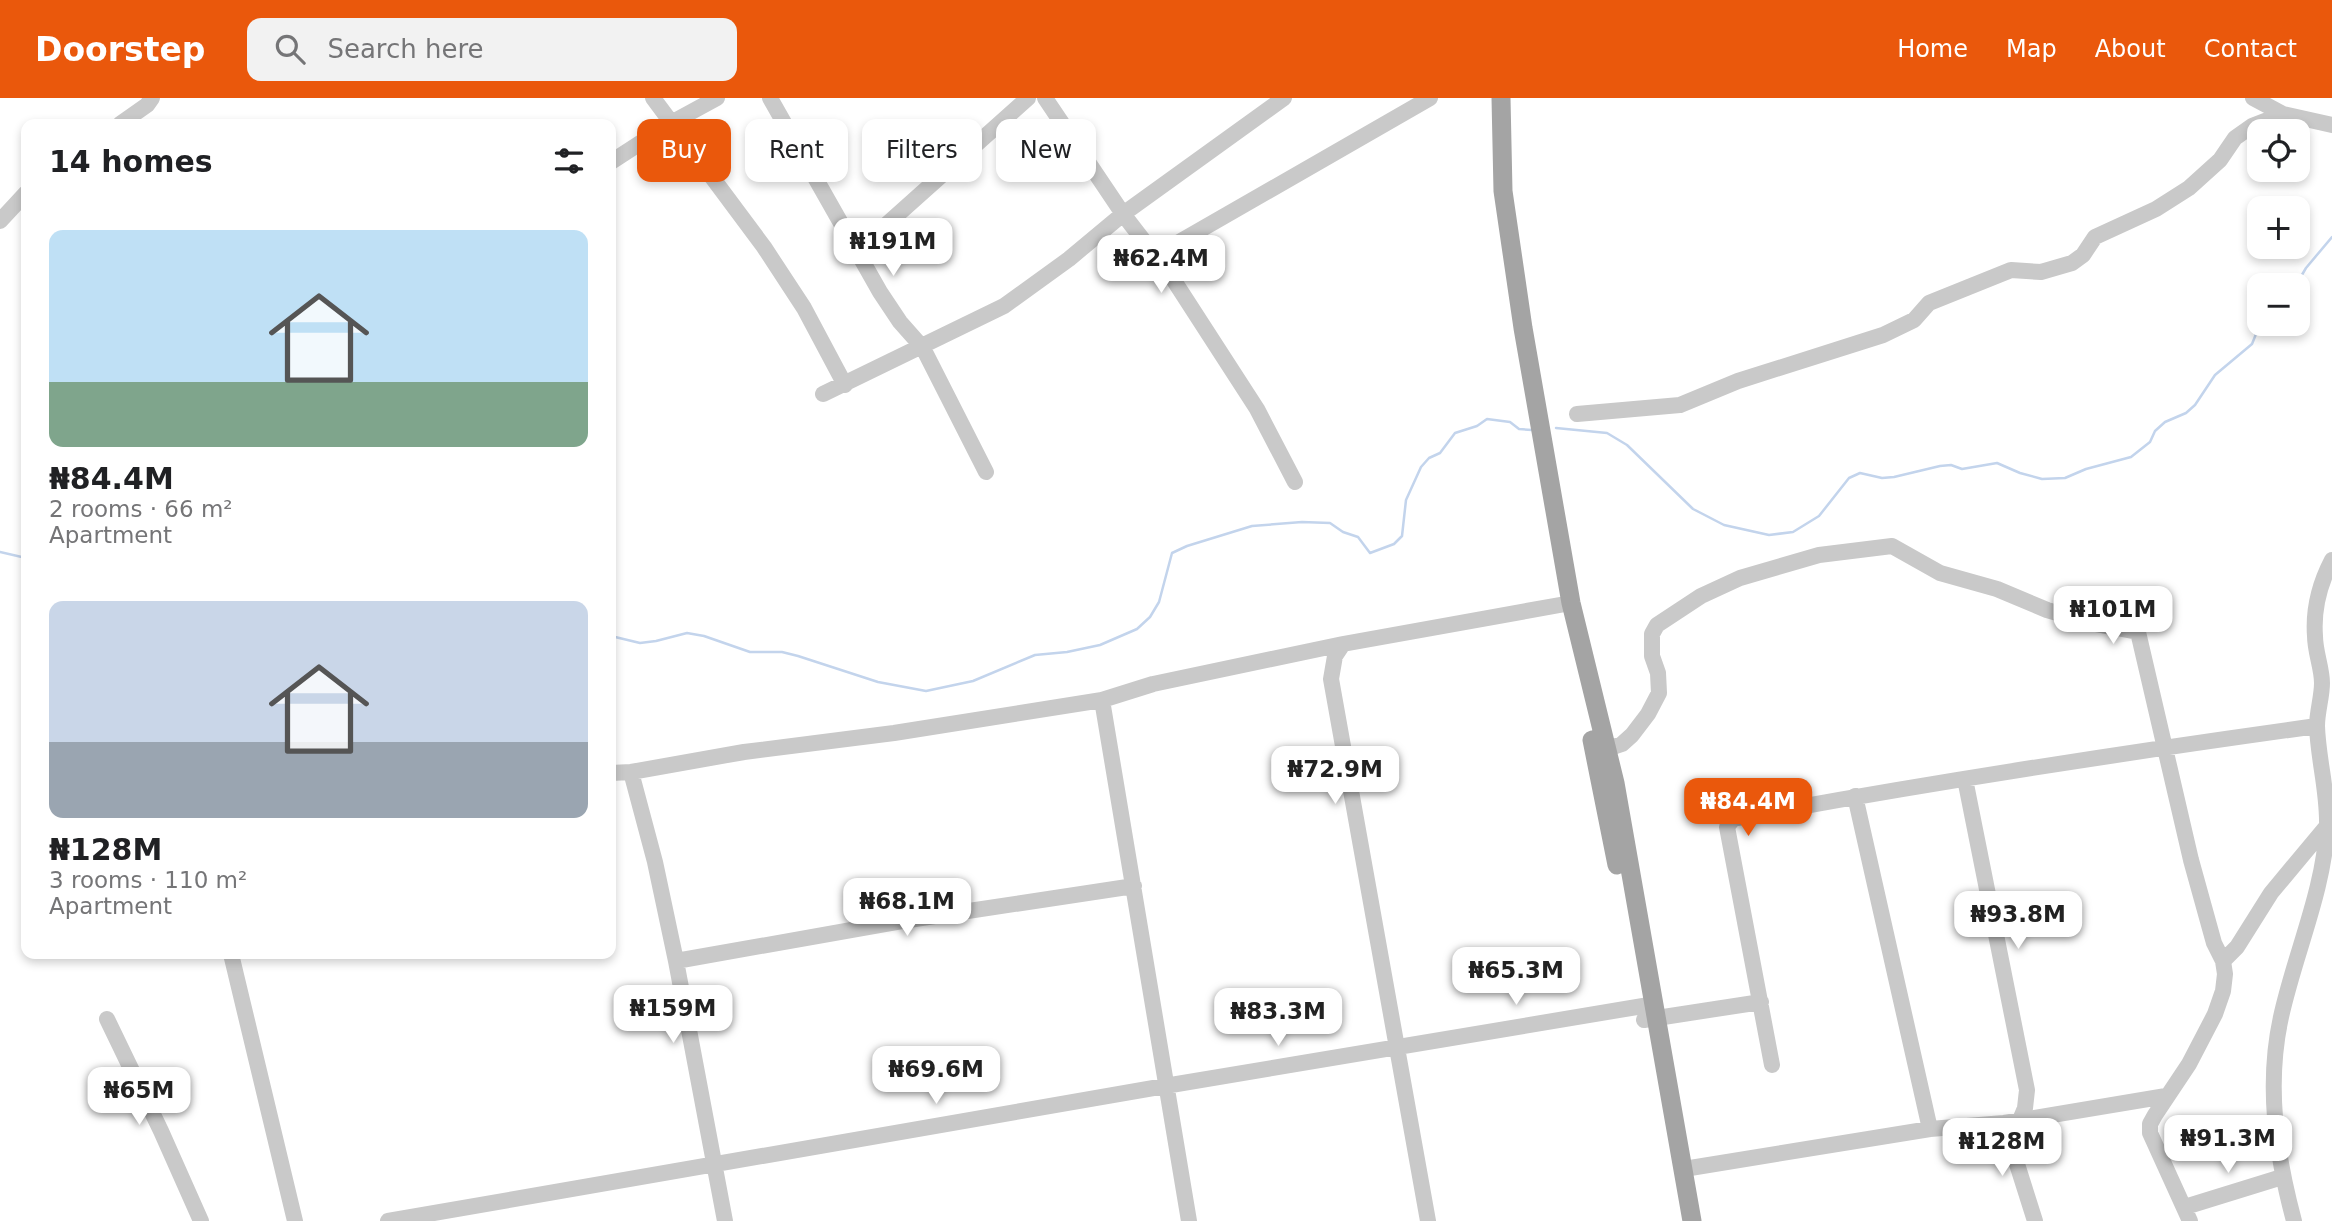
<!DOCTYPE html>
<html lang="en">
<head>
<meta charset="utf-8">
<style>
	:root { --surface:#fff; --page:#f2f2f2; --text:#202124; --muted:#757577; --accent:#ea580c }
	body { margin:0; font-family:"DejaVu Sans",sans-serif; background:var(--page); color:var(--text); height:100vh; display:flex; flex-direction:column; font-size:26px; white-space:nowrap }
	* { box-sizing:border-box; margin:0 }
	p { font-size:23px; color:var(--muted) }
	.icon { flex:none; width:38px; height:38px; fill:none; stroke:currentColor; stroke-width:2; stroke-linecap:round; stroke-linejoin:round }
	.map { position:relative; flex:1; overflow:hidden }
	.sheet { position:absolute; left:21px; top:21px; width:595px; height:840px; display:flex; flex-direction:column; background:var(--surface); border-radius:14px; box-shadow:0 4px 10px #0003 }
	.sheet>* { flex:none }
	.hud { position:absolute; left:637px; top:21px; width:665px; height:63px; display:flex; gap:14px }
	.buttons { position:absolute; left:2247px; top:21px; display:grid; gap:14px }
	.buttons a { display:grid; place-items:center; width:63px; height:63px; border-radius:14px; background:var(--surface); box-shadow:0 4px 10px #0003; font-size:35px }
	.price { position:absolute; translate:-50% -60px; padding:0 16px; border-radius:14px; background:#fff; color:#222; font-size:23px; line-height:46px; filter:drop-shadow(0 2px 4px #0008) }
	.price::after { content:''; position:absolute; left:50%; top:42px; width:21px; height:16px; margin-left:-10px; background:inherit; clip-path:polygon(0 0,100% 0,50% 100%) }
	.price.selected { background:var(--accent); color:#fff }
	ul { padding:0; list-style:none }
	li { display:grid; align-content:center; gap:14px; height:371px; padding:0 28px }
	li span { display:grid; place-items:center; height:217px; border-radius:14px; color:#555 }
	li>.icon { margin-inline-start:auto }
	span .icon { width:126px; height:126px; fill:#fffc; stroke-width:1 }
	li b { font-size:30px }
	h2 { display:flex; justify-content:space-between; align-items:center; height:84px; padding:0 28px; font-size:30px }
	.tag { padding:0 24px; border-radius:14px; background:var(--surface); box-shadow:0 4px 10px #0003; font-size:24px; line-height:63px }
	.tag.selected { background:var(--accent); color:#fff }
	header { display:flex; align-items:center; gap:42px; box-sizing:border-box; height:98px; padding:0 35px; background:var(--accent); color:#fff }
	header strong { font-size:33px }
	nav { display:flex; gap:38px; margin-inline-start:auto; font-size:24px }
	.search { width:490px; height:63px; background:var(--page); display:flex; align-items:center; gap:18px; box-sizing:border-box; padding:0 24px; border-radius:14px; color:var(--muted); font-size:26px }
	.map>svg:first-child { display:block }
</style>
</head>
<body>
<header>
<strong>Doorstep</strong>
<div class="search"><svg class="icon" aria-label="search" viewBox="0 0 24 24"><circle cx="10" cy="10" r="6"/><path d="M15 15l6 6"/></svg>Search here</div>
<nav><a>Home</a><a>Map</a><a>About</a><a>Contact</a></nav>
</header>
<div class="map">
<svg width="2332" height="1123" viewBox="0 0 2332 1123">
	<rect width="100%" height="100%" fill="#fff"/>
	<g fill="none" stroke-linecap="round" stroke-linejoin="round">
		<!-- stream -->
		<path stroke="#c3d4ec" stroke-width="2.5" d="M2296,187L2306,170L2332,139
			M1556,330L1607,335L1627,347L1693,411L1724,427L1769,437L1793,434L1819,418L1849,380L1860,375L1882,380L1894,379L1940,368L1951,367L1962,371L1997,365L2020,375L2042,381L2065,380L2086,371L2131,359L2150,344L2155,333L2165,324L2186,315L2195,307L2215,277L2252,246L2260,226
			M0,454L26,460
			M611,538L640,545L656,543L687,535L704,538L750,554H782L798,558L878,584L926,593L973,583L1035,557L1067,554L1100,547L1137,531L1150,519L1159,504L1172,455L1187,448L1252,428L1302,424L1330,425L1343,434L1358,439L1370,455L1394,446L1402,438L1406,402L1421,369L1429,360L1440,355L1455,335L1477,328L1487,321L1510,324L1519,331L1532,332"/>
		<!-- minor -->
		<path stroke="#c9c9c9" stroke-width="16" d="M653,0L764,149L804,210L845,287
			M770,0L880,194L900,224L923,250L986,374
			M1045,0L1123,116L1171,178L1257,311L1295,384
			M2253,0L2283,16L2332,27
			M120,26L147,7L152,0
			M611,64L671,25L717,0
			M0,123L26,95
			M858,152L1028,0
			M1155,158L1430,0
			M823,296L1004,208L1069,161L1123,116L1284,0
			M1577,316L1680,307L1738,283L1883,237L1914,222L1929,205L2011,172L2041,174L2072,165L2083,157L2095,139L2156,111L2189,90L2220,62L2235,40L2252,28L2283,16
			M1102,602L1189,1123
			M1607,651L1622,646L1632,637L1648,616L1659,595L1658,575L1652,558V536L1657,527L1701,498L1740,480L1819,457L1892,448L1940,475L1997,491L2047,512L2095,526L2138,534L2191,762L2214,845L2223,863L2225,876L2223,893L2215,916L2189,966L2155,1017L2150,1026V1035L2190,1123
			M631,674L655,764L676,863L725,1123
			M611,675L631,674L744,654L894,635L1102,602L1153,586L1343,546
			M1965,681L2027,992L2025,1010L2020,1022
			M1855,698L1930,1031
			M231,856L295,1123
			M676,863L902,823L1134,788
			M2223,863L2237,849L2271,795L2326,729
			M107,921L161,1033L201,1123
			M1644,922L1761,904
			M1772,967L1727,729L1733,721C1927,685 2122,655 2317,628
			M2004,1025L2035,1123
			M1684,1071L1930,1031L2004,1025L2166,998
			M2185,1109L2282,1079
			M388,1123L1165,988L1655,906
			M1428,1123L1331,581L1335,558L1343,546L1571,505
			M2294,1123C2276,1056 2266,987 2281,919C2295,855 2324,793 2327,728C2328,694 2318,661 2317,628C2317,614 2322,599 2322,585C2322,570 2315,554 2315,538C2313,511 2320,485 2332,462"/>
		<!-- major -->
		<path stroke="#a4a4a4" stroke-width="19" d="M1501,0L1503,93L1523,230L1571,505L1615,685L1692,1123
			M1592,642L1617,767"/>
	</g>
</svg>
<div class="buttons">
<a><svg class="icon" aria-label="locate" viewBox="0 0 24 24"><circle cx="12" cy="12" r="6"/><path d="M12 2v4M12 18v4M2 12h4M18 12h4"/></svg></a>
<a>+</a>
<a>−</a>
</div>
<b class="price" style="left:893px;top:180px">₦191M</b>
<b class="price" style="left:1161px;top:197px">₦62.4M</b>
<b class="price" style="left:2113px;top:548px">₦101M</b>
<b class="price" style="left:1335px;top:708px">₦72.9M</b>
<b class="price selected" style="left:1748px;top:740px">₦84.4M</b>
<b class="price" style="left:907px;top:840px">₦68.1M</b>
<b class="price" style="left:2018px;top:853px">₦93.8M</b>
<b class="price" style="left:1516px;top:909px">₦65.3M</b>
<b class="price" style="left:673px;top:947px">₦159M</b>
<b class="price" style="left:1278px;top:950px">₦83.3M</b>
<b class="price" style="left:936px;top:1008px">₦69.6M</b>
<b class="price" style="left:139px;top:1029px">₦65M</b>
<b class="price" style="left:2228px;top:1077px">₦91.3M</b>
<b class="price" style="left:2002px;top:1080px">₦128M</b>
<div class="hud">
<a class="tag selected">Buy</a>
<a class="tag">Rent</a>
<a class="tag">Filters</a>
<a class="tag">New</a>
</div>
<section class="sheet">
<h2>14 homes<svg class="icon" aria-label="filters" viewBox="0 0 24 24"><path d="M4 7h16M4 17h16"/><circle cx="9" cy="7" r="2"/><circle cx="15" cy="17" r="2"/></svg></h2>
<ul>
<li><span style="background:linear-gradient(#bfe0f5 70%,#7fa58c 0)"><svg class="icon" aria-label="home" viewBox="0 0 24 24"><path d="M3 11l9-7 9 7M6 9v11h12V9"/></svg></span><div><b>₦84.4M</b><p>2 rooms · 66 m²</p><p>Apartment</p></div></li>
<li><span style="background:linear-gradient(#c9d6e8 65%,#9aa5b1 0)"><svg class="icon" aria-label="home" viewBox="0 0 24 24"><path d="M3 11l9-7 9 7M6 9v11h12V9"/></svg></span><div><b>₦128M</b><p>3 rooms · 110 m²</p><p>Apartment</p></div></li>
</ul>
</section>
</div>
</body>
</html>
